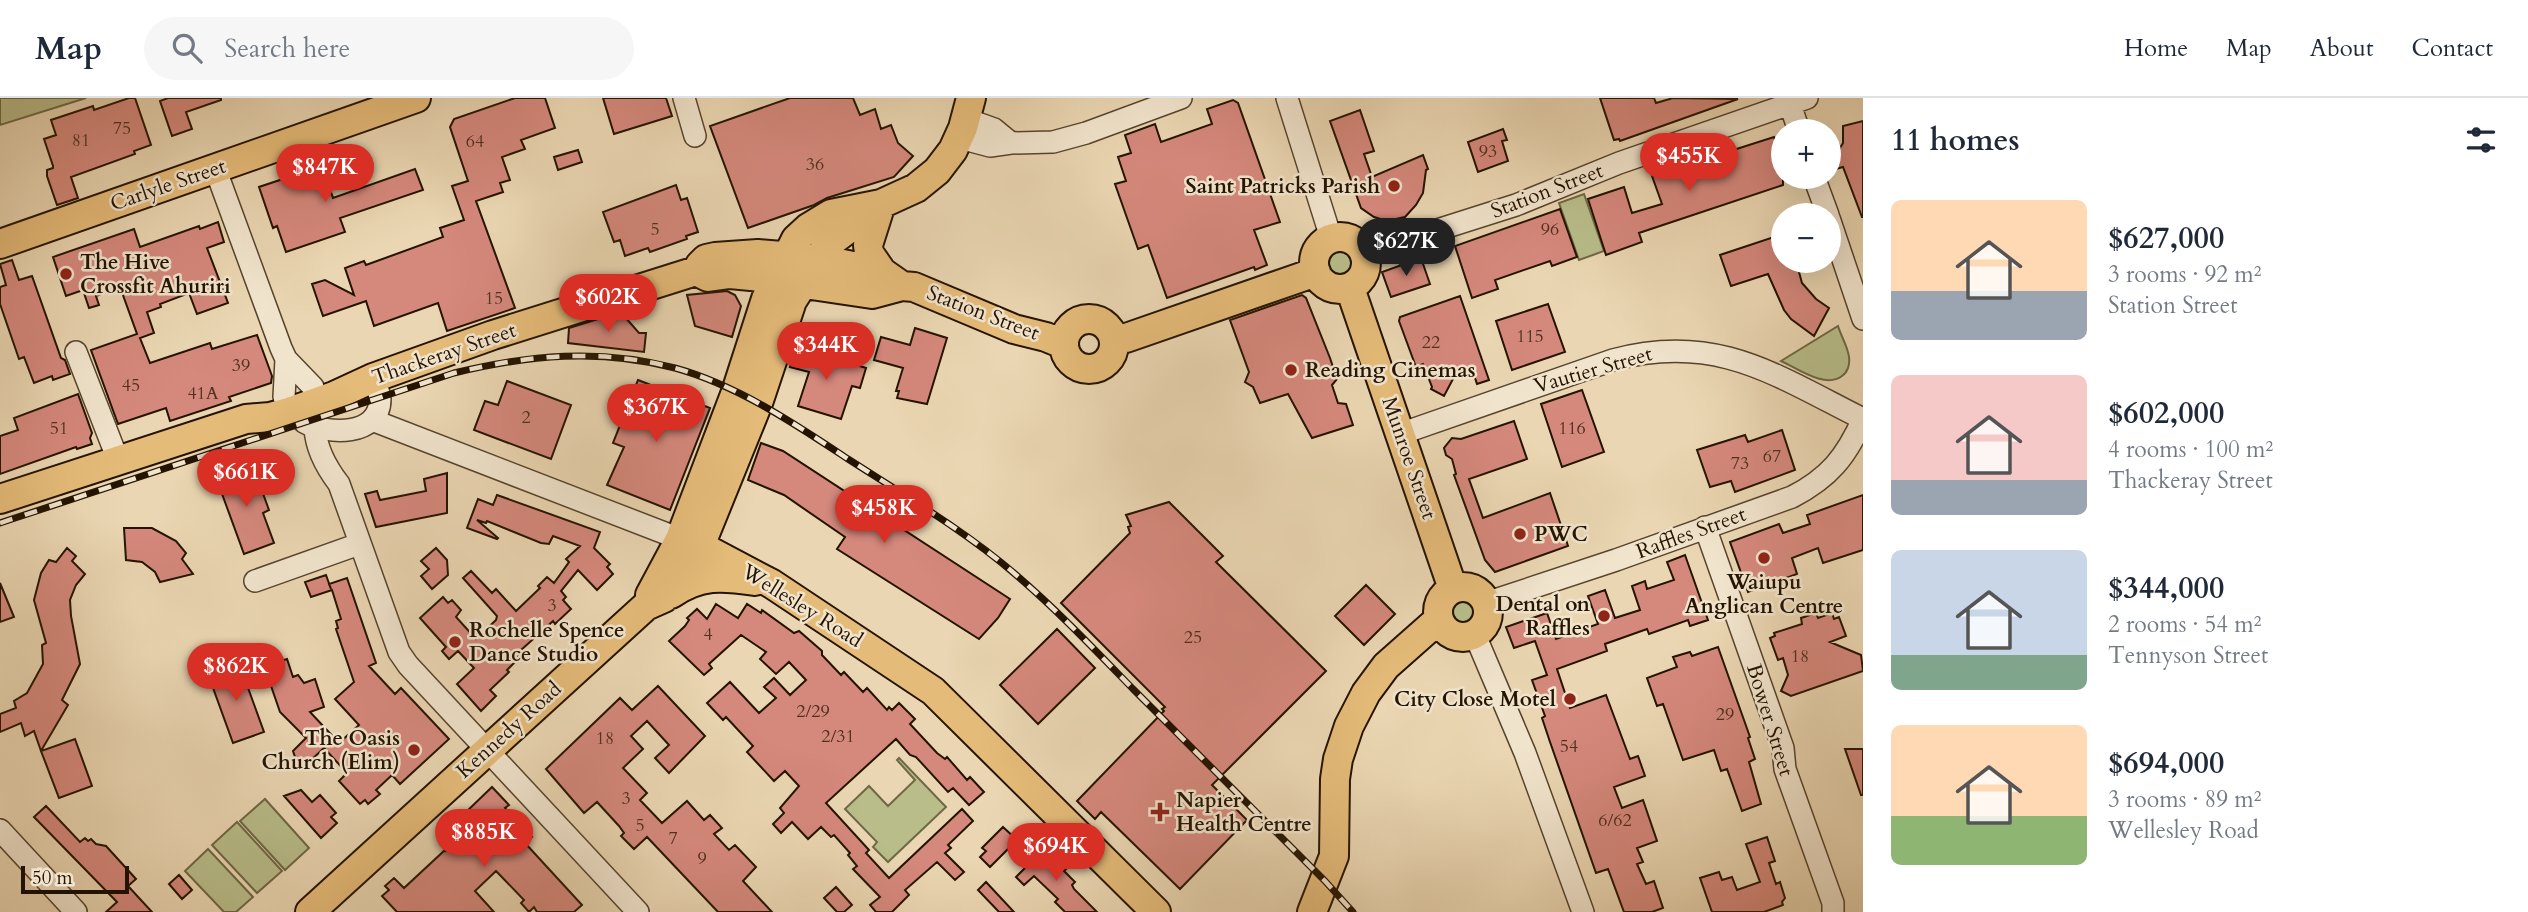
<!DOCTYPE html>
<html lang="en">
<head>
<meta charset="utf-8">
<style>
	:root { --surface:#fff; --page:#f6f6f7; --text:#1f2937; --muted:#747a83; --line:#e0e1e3; --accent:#d93025 }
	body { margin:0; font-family:Cardo,serif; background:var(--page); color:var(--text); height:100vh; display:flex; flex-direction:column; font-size:26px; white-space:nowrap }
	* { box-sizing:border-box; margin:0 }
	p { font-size:23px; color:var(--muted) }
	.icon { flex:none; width:38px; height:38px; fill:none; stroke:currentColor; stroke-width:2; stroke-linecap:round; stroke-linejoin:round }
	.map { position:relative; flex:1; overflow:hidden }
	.sheet { display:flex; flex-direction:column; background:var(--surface); width:665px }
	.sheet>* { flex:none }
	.fabs { position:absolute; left:1771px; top:21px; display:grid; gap:14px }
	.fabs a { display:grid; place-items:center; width:70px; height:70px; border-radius:50%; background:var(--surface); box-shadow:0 7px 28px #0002; font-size:35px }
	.scale { position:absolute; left:21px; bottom:18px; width:108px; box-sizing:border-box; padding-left:7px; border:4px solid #241300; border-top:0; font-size:19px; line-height:24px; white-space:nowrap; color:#241300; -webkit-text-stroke:5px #f1e4cd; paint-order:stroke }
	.price { position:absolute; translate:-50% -60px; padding:0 16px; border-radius:24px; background:var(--accent); color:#fff; font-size:23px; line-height:46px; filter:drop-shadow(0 2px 4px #0008) }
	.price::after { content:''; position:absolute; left:50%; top:42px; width:21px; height:16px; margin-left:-10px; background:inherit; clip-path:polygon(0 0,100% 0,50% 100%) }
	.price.active { background:#222; color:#fff }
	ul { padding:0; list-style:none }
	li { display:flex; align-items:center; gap:21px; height:175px; padding:0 28px }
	li span { display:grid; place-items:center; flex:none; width:196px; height:140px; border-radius:10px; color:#555 }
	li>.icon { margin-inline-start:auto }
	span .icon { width:84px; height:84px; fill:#fffc; stroke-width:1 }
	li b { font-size:30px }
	h2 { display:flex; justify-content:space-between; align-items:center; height:84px; padding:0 28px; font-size:30px }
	header { display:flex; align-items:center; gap:42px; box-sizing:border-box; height:98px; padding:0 35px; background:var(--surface); border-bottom:2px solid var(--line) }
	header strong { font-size:33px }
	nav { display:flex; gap:38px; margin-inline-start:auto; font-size:24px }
	.search { width:490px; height:63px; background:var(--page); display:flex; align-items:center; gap:18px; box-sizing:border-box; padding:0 24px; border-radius:38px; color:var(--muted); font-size:26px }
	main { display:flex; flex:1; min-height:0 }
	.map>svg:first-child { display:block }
</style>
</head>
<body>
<header>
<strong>Map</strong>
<div class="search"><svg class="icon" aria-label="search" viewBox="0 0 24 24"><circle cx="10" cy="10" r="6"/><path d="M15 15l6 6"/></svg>Search here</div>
<nav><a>Home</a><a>Map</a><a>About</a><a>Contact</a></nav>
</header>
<main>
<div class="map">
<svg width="1863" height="814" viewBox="0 0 1863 814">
	<rect width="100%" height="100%" fill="#ead6b2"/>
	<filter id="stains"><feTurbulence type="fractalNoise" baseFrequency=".00286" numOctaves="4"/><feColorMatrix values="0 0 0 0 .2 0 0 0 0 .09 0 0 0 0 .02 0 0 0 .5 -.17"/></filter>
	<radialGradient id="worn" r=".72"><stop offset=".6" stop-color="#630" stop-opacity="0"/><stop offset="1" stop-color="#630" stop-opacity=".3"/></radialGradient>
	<!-- green -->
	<path fill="#b8bd8a" stroke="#6e6845" stroke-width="2" d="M0,0H86L0,27Z
		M1584,96L1604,153L1579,162L1559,105Z
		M1325 165a15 15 0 1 1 30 0a15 15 0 1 1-30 0Z
		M1838,228C1841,238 1848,249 1849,259C1850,266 1848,274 1842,278C1825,291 1797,270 1781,263Z
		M1448 513a15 15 0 1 1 30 0a15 15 0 1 1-30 0Z
		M899,660L946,709L888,764L873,749L877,744L845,711L869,688L888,708L915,682L897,662Z
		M265,701L309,750L285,772L240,723Z
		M237,724L282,773L257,795L212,747Z
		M208,751L253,799L236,814H224L185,773Z"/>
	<!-- building -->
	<path fill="#d5887c" stroke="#241300" stroke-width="2" d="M129,0H135L151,47L134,53L135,56L71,79L78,100L57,107L47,78V72L53,70V68L44,41L56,37L51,22L93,8L94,12Z
		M168,0H221V2L186,14L192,31L172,38L160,3Z
		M515,0H545L555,30L521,42L525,51L502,59L510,82L500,85L503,94L476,103L515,210L447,233L438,205L374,228L366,203L323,218L312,186L325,182L354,197L345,170L364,163L366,167L443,139L440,130L464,122L452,88L468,83L450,29L454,21Z
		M603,0H666L672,18L614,36Z
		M790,0H853L860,17L875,11L881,31L891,27L898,45L913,58L894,79L827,100L814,107L748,130L710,28Z
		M1600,0H1654L1656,5L1673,0L1738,1L1620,43L1619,41L1614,42Z
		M1233,2L1238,5L1280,124L1254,132L1267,167L1255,172L1254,169L1167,200L1148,147L1138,151L1115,86L1126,83L1118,59L1131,55L1125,37L1155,26L1161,44L1212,26L1207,11Z
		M1360,12L1374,53L1364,56L1372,79L1423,57L1428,71L1426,72L1423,95L1416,107L1405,119L1387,123L1374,119L1361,110L1330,23Z
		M1863,23V119H1862L1843,69L1832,72L1829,61L1835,58L1843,45V28Z
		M1503,31L1507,42L1502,43L1508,63L1478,74L1468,44Z
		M1774,39L1783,66V87L1639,135L1642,144L1606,157L1588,101L1624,89L1632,115L1662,106L1652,78Z
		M578,52L582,64L558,72L554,59Z
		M322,68L333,100L415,71L423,92L340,120L345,134L286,154L277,128L273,130L259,89Z
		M676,87L681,102L687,100L698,134L686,138L687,141L650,154L648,150L625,158L620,142L614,144L603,114Z
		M1560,111L1577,159L1552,168L1550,163L1495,182L1498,191L1472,200L1455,148Z
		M218,124L224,144L207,150L228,205L197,216L189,195L160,206L161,209L147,214L154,235L140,240L150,265L210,245L212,251L257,237L272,278L271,285L229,299L231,303L170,323L166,310L118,326L91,252L137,236L120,189L96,198L99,207L89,210L83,192L66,198L53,159L134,131L140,149L199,128L200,131Z
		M1783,136V163H1796L1802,185L1816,201L1829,210L1814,238L1791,221L1784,212L1768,176L1731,188L1720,157Z
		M1421,160L1430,186L1391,199L1382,174Z
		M12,162L19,182L32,178L61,260L65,262L70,276L53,282L52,278L34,285L24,259L19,261L0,206V189L6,187L0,166Z
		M727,193L735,197L741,208L732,239L695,228L687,197Z
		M1302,197L1306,200L1330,260L1337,281L1332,287L1338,305L1346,306L1353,327L1312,340L1288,296L1260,305L1253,289L1245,284L1249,274L1230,222Z
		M1460,198L1489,282L1477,286L1472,271L1454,279L1444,298L1431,291L1432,289L1423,266L1416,269L1399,223L1400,219Z
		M1548,206L1565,254L1512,272L1496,223Z
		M611,217L625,219L639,235H646L644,254L568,245L569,230Z
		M915,230L947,240L927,306L897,300L899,293H896L903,270L874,262L881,239L910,247Z
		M796,248L866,270L860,290L852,288L841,321L798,308L809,274L790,269Z
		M638,282L710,310L670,412L607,387L624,349L613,345Z
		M507,283L571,307L551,361L474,332L485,303L498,307Z
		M1582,292L1604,354L1562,369L1541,306Z
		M78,296L92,335L90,340L92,346L77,351L76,349L0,376V338L18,332L14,320Z
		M1514,323L1527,361L1469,381L1483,420L1550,395L1568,448L1495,474L1485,462L1454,377L1456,376L1452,361L1446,357L1444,350L1452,340L1461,341Z
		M1782,332L1795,372L1735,394L1731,383L1710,389L1697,352L1745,337L1748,344Z
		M761,345L783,353L1010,501L998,520L979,541L837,451L845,439L784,397L748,382Z
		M227,370L230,379L243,375L258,382L269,412L263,415L274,445L244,456L214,374Z
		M447,375V415L376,429L365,396L377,393L380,402L426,393L424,381Z
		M497,397L600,434L594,450L610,466L607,469L613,476L597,492L578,472L561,493L566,499L563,502L571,511L555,526L553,523L520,553V557L515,561L516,563L507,572L509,574L490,592L496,598L481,613L457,586L474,570L458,553L449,561L442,553L446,549L420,520L443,499L448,505L452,502L461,512L456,519L476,541L496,522L497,518L463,480L471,473L492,495L496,491L516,513L540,490L538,488L547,479L554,485L569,464L566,461L580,448L553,438L549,446L541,445L487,423L486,425L477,422L498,440L497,441L467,430L478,401L493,407Z
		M1863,397V452L1823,465L1818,450L1792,460L1797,476L1748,494L1730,444L1779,426L1783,435L1810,426L1807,417Z
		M1169,404L1223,458L1216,464L1326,573L1212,687L1247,722L1180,791L1101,714L1095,721L1077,703L1164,613L1162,611L1165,609L1061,505L1130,435L1128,429L1131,428L1126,417Z
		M124,430H152L176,443L186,455L182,461L193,476L160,484L155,474L142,464L126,462Z
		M67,450L76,458L72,463L85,476L76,487L70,502L71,518L80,566L62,602L68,607L41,653L34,633L25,638L21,625L0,634V616L16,610L14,603L27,595L43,566L42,547L46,545L34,502L41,475L49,462L56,464Z
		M436,450L447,462L448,477L432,491L421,478L429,471L421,463Z
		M1685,457L1708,522L1690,528L1688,522L1649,536L1647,531L1605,546L1607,553L1557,571L1570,610L1606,597L1630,661L1638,658L1645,678L1614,689L1622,710L1643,702L1657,743L1637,750L1643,764L1637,766L1646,786L1654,783L1663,810L1652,814H1624L1608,771L1596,775L1550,644L1542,620L1545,618L1532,582L1547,577L1535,543L1514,550L1506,529L1547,515L1556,541L1598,526L1588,498L1605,492L1615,520L1640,512L1632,488L1645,483L1647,491L1674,482L1667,464Z
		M326,477L331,491L329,486L347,480L376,565L369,568L395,596L401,590L449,641L400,686L392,677L376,692L380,696L368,706L365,702L360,706L339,683L347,675L324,650L307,666L304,662L298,668L293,653L306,640L280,614L261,559L274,565L287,561L293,579L298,577L304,585L315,581L324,609L310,614L339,645L359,627L335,601L354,584L336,531L338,530L336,523L341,521L332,492L311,499L305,484Z
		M0,485L14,519L0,524Z
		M1366,487L1395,516L1364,547L1335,518Z
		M716,506L738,520L747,506L761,515L762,512L794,535L799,533L822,553V557L841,577L844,574L863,594L867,590L887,612L889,609L892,612L899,605L915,621L910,626L937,655L945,661L947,659L967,682L970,679L984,694L969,707L953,690L948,694L916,659L910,657L896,641L826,705L869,752L866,755L889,780L962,711L973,723L948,747L951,750L945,755L964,774L955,782L937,764L905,792L909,797L892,814H876L870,807L880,799L853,771L857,768L848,757L850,755L834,737L831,739L821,729L808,741L792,724L781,735L773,726L784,715L780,710L799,688L785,673L774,683L747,654L753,648L726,619L723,622L707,605L730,584L759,615L776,600L764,589L774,580L790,597L806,582L789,564L776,576L760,561L766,554L741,537L709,566L712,570L704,577L669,543L685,528L689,522L687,520L697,511L707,521Z
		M1816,515L1818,520L1832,515L1834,521L1839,519L1846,538L1830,544L1861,557L1863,573L1791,598L1781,593L1788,577L1783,560L1778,562L1770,540L1775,538L1774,535L1802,526L1801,520Z
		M1057,531L1095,570L1038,626L1000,587Z
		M1718,549L1750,639L1748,640L1755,661L1749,664L1761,706L1742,713L1727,671L1721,673L1714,652L1683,662L1663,606L1657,608L1647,580L1677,569L1673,559L1690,554L1692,558Z
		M239,565L264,634L233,645L208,576Z
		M658,588L705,638L669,675L655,660L669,647L647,623L631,638L643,651L623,670L647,695L640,702L662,725L687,703L704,722L710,717L722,730L714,736L729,752L735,747L756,769L743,783L772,814H718L647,739L634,751L621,738L624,735L619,728L597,704L584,715L546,671L620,600L632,612Z
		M75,641L92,688L59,700L41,653Z
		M1845,651H1863V697H1861Z
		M492,689L509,707L505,710L532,739L525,745L582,807L574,814H537L534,809L529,814L521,805L524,802L496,773L475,793L494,814H397L382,798L389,792L385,788L394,780L404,790L445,752L446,753L475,725L465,715Z
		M301,692L312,704L320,697L336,715L331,719L337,725L321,740L284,698Z
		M46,708L80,744L85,740L88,743L91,741L96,746L106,748L136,781L128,788L152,814H106L117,804L34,719Z
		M1003,729L1017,742L990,769L980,759L986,753L982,750Z
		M1767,739L1775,763L1769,765L1776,786L1780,784L1785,800L1782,804L1783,807L1764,814H1712L1700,780L1719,774L1722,782L1732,779L1737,792L1760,784L1746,746Z
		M1043,752L1066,771L1064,773L1075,784L1072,787L1074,791L1097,814H1065L1055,804L1058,801L1034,778L1024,787L1016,779Z
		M179,777L192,792L182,801L169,786Z
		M986,784L1014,814H999L978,792Z
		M836,789L852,807L844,814H837L824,800Z"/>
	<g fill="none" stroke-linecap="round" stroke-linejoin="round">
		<!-- minor casing -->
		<g stroke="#56442c" stroke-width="24">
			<path id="minor" d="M684,0L695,38
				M1287,0L1331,140
				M1788,0L1799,33
				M966,21L994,31L1011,45
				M960,40L990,48L1011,45L1053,44L1086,35L1181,0
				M215,70L281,250L286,261L313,289
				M1814,79L1828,117
				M1829,120L1863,221
				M1365,155L1516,107L1619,65L1807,0
				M76,254L118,362
				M284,299L286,261
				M372,322L693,446
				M304,324C327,337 380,339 380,301C380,294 375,286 373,280
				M315,330C316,351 326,369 339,386L399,554L408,567L638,814
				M1400,336L1613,262C1716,234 1775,277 1863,321
				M1705,429L1783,650L1785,671L1833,805V814
				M255,483L359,446
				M1486,505L1616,462L1792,399C1829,380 1846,359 1863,321
				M1475,537L1525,655L1583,814
				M0,732L76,814"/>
		</g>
		<!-- major casing -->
		<g stroke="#241300" stroke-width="32">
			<path id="major" d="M881,106L868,147L869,155L882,174
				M1314 165a26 26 0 1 1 52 0a26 26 0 1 1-52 0Z
				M0,146L416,0
				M700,167L706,161L715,159L758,156L818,161L882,174L902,188
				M1350,190L1453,491
				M1064 246a25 25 0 1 1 50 0a25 25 0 1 1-50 0Z
				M1114,240H1126L1316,174
				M0,401L246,321L270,319L289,314L334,298L373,280L493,237L696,173L708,179L730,176L751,178L872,196L902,188L914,189L1014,231L1046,239L1063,246
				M700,448L772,486L933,593L1156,814
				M1438 514a25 25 0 1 1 50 0a25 25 0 1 1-50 0Z
				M671,496C700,476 722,478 755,483
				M650,497L680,441L736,294L766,201L796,141L808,130L831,116L881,106L916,90L937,73L953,52L963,30L971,0
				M310,814L646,508L664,500L690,469L700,448L758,305L792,203L828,146L881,106
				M1312,814L1334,758L1335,681L1338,661L1349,628L1366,595L1386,568L1438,522"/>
		</g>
		<!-- minor -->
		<use href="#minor" stroke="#f1e4cd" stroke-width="21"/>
		<!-- major -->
		<use href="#major" stroke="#e5bb79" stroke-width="28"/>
		<!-- rail casing -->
		<g stroke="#241300" stroke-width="7">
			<path id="rail" d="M0,425L454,275C529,257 599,250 675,270C737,287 795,326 848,361C904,397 965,433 1015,476C1057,512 1095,552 1133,591C1197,655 1261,719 1325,783L1353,814"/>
		</g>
		<!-- rail -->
		<use href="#rail" stroke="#f1e4cd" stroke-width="4.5" stroke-dasharray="13" stroke-linecap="butt"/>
	</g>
	<!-- markers -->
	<g fill="#8f2418" stroke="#f1e4cd" stroke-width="2.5">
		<circle cx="1394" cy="88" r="7"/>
		<circle cx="66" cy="176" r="7"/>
		<circle cx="1291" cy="272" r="7"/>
		<circle cx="1520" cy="436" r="7"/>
		<circle cx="1764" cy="460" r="7"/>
		<circle cx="1604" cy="518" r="7"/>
		<circle cx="455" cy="544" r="7"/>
		<circle cx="1570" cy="601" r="7"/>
		<circle cx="414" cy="652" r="7"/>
		<path d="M1156.5 703.5h7v7h7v7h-7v7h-7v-7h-7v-7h7z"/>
	</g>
	<g text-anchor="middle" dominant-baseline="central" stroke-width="5" stroke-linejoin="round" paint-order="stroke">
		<!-- number labels -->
		<g font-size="18" fill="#50301f">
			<text x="122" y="30">75</text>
			<text x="81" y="42">81</text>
			<text x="475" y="43">64</text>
			<text x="1488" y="53">93</text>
			<text x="815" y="66">36</text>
			<text x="655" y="131">5</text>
			<text x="1550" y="131">96</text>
			<text x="494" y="200">15</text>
			<text x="1530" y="238">115</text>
			<text x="1431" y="244">22</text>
			<text x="241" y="267">39</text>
			<text x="131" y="287">45</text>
			<text x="203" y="295">41A</text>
			<text x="526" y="319">2</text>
			<text x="59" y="330">51</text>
			<text x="1572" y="330">116</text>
			<text x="1772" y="358">67</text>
			<text x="1740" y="365">73</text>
			<text x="552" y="507">3</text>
			<text x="708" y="536">4</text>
			<text x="1193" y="539">25</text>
			<text x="1800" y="558">18</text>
			<text x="813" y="613">2/29</text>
			<text x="1725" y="616">29</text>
			<text x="838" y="638">2/31</text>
			<text x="605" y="640">18</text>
			<text x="1569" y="648">54</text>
			<text x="626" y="700">3</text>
			<text x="1615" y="722">6/62</text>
			<text x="640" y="727">5</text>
			<text x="673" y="740">7</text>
			<text x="702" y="760">9</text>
		</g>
		<!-- street labels -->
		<g font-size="21" fill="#241300" stroke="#f1e4cd">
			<text transform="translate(168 87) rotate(-19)">Carlyle Street</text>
			<text transform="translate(1547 93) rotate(-21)">Station Street</text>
			<text transform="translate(983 215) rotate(21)">Station Street</text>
			<text transform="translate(444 256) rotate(-19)">Thackeray Street</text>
			<text transform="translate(1593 272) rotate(-16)">Vautier Street</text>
			<text transform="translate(1409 360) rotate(71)">Munroe Street</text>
			<text transform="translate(1691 435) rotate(-20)">Raffles Street</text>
			<text transform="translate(802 508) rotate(32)">Wellesley Road</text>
			<text transform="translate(1770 622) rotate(73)">Bower Street</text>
			<text transform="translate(509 632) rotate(-42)">Kennedy Road</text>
		</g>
		<!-- poi labels -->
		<g font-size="21" font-weight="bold" fill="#241300" stroke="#f1e4cd" text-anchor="start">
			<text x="1380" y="88" text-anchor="end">Saint Patricks Parish</text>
			<text x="80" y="164">The Hive<tspan x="80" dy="24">Crossfit Ahuriri</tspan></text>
			<text x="1305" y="272">Reading Cinemas</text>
			<text x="1534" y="436">PWC</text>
			<text x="1764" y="484" text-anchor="middle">Waiupu<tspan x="1764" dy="24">Anglican Centre</tspan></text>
			<text x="1590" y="506" text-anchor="end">Dental on<tspan x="1590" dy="24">Raffles</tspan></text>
			<text x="469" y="532">Rochelle Spence<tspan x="469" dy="24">Dance Studio</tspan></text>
			<text x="1556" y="601" text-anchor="end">City Close Motel</text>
			<text x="400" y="640" text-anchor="end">The Oasis<tspan x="400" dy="24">Church (Elim)</tspan></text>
			<text x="1176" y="702">Napier<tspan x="1176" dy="24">Health Centre</tspan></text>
		</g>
	</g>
	<rect width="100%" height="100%" filter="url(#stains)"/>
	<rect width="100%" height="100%" fill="url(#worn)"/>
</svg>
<div class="fabs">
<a>+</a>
<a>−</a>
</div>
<div class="scale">50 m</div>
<b class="price" style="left:1689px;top:95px">$455K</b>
<b class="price" style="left:325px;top:106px">$847K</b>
<b class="price active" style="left:1406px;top:180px">$627K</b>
<b class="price" style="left:608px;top:236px">$602K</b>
<b class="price" style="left:826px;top:284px">$344K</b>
<b class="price" style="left:656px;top:346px">$367K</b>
<b class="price" style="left:246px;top:411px">$661K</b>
<b class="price" style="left:884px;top:447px">$458K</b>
<b class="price" style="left:236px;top:605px">$862K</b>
<b class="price" style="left:484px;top:771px">$885K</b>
<b class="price" style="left:1056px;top:785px">$694K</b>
</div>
<section class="sheet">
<h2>11 homes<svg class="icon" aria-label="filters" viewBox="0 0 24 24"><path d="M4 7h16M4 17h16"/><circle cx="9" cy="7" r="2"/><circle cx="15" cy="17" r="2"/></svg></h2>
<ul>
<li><span style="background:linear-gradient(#ffd9b3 65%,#9aa5b1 0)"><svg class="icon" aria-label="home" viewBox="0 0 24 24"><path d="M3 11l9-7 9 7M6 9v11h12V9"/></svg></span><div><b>$627,000</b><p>3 rooms · 92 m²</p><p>Station Street</p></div></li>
<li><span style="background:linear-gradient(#f6c9c9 75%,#9aa5b1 0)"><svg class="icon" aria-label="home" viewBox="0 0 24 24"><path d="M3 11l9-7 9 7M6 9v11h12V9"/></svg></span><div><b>$602,000</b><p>4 rooms · 100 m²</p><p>Thackeray Street</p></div></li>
<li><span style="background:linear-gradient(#c9d6e8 75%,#7fa58c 0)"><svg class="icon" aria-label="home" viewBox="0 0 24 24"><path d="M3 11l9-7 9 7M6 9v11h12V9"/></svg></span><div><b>$344,000</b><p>2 rooms · 54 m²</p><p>Tennyson Street</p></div></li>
<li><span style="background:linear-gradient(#ffd9b3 65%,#8fb573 0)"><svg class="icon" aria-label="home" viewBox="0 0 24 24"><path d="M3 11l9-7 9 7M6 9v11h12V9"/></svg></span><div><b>$694,000</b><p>3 rooms · 89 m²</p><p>Wellesley Road</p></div></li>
</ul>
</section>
</main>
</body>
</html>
